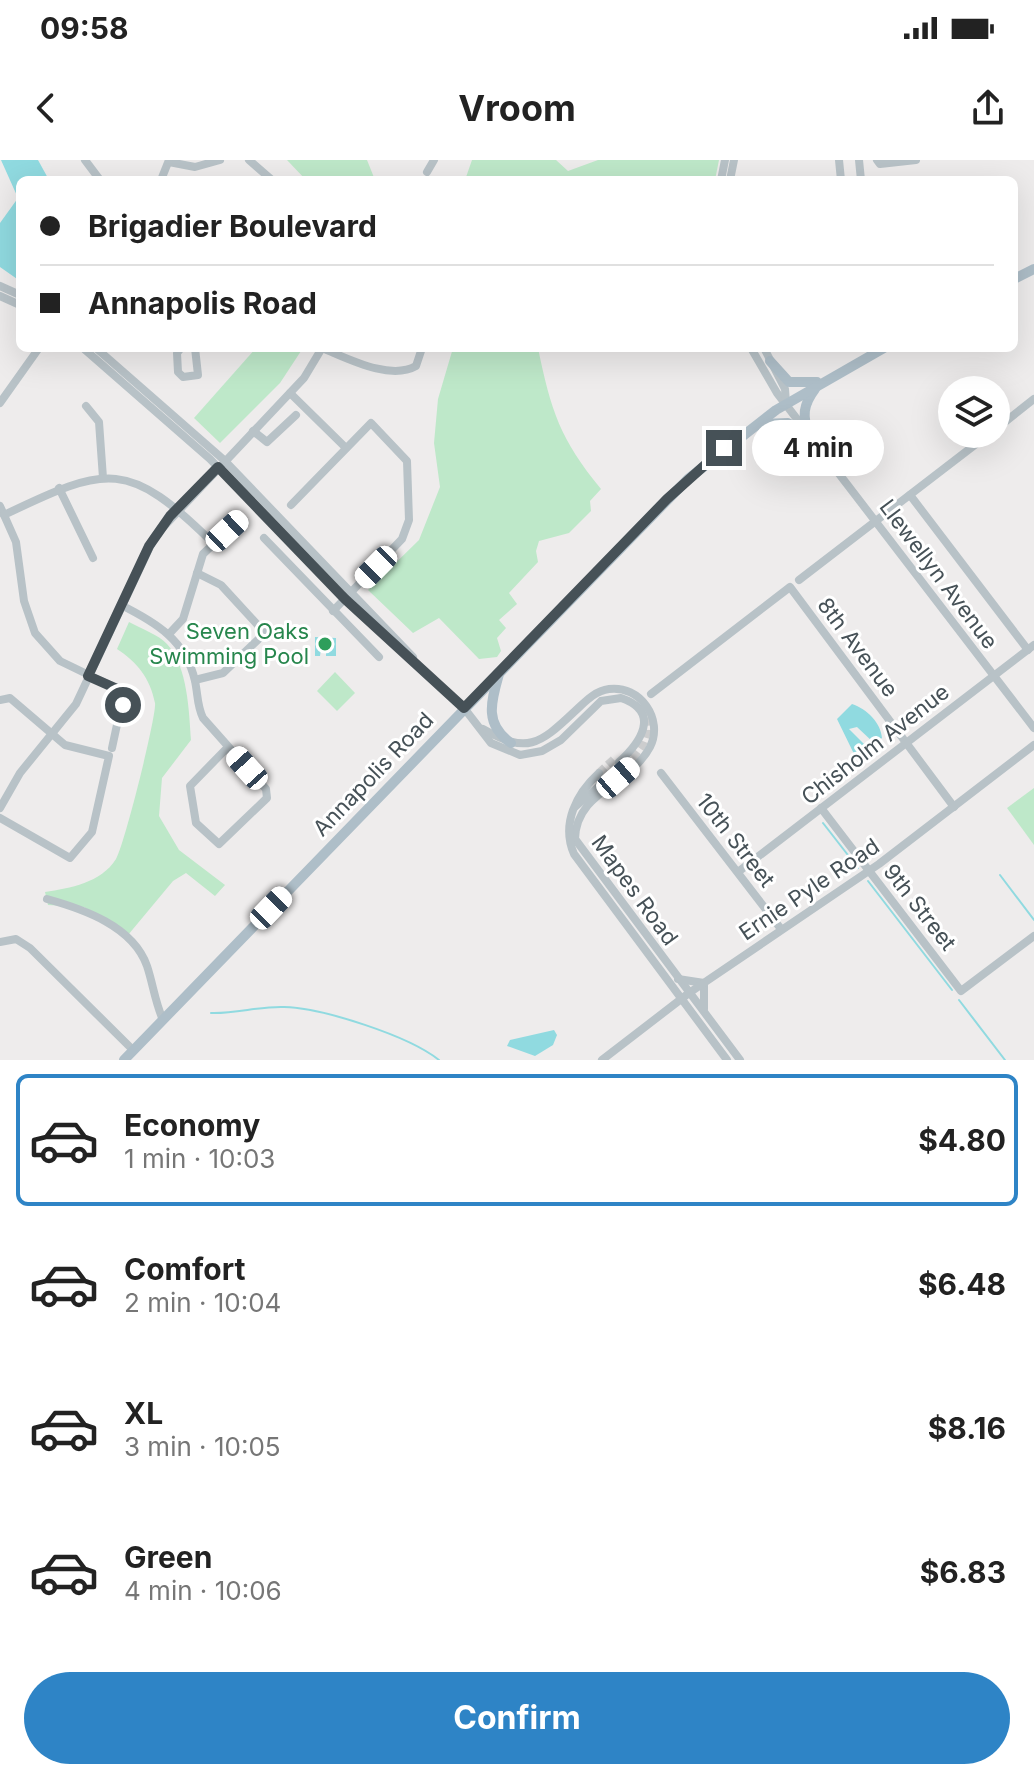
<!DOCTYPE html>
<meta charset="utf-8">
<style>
body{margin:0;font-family:Inter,sans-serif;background:#f2f2f2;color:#222;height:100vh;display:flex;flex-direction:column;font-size:30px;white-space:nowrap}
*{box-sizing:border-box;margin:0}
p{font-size:26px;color:#767676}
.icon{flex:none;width:44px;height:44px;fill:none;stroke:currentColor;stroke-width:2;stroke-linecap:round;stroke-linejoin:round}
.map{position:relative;height:900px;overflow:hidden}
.drawer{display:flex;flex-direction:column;background:#fff;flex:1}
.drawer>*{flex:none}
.top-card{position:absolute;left:16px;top:16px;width:1002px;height:176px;border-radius:12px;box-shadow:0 8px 32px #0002;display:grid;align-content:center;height:176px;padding:0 24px;background:#fff}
.controls{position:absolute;left:938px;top:216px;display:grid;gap:16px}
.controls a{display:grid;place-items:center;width:72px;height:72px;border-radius:50%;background:#fff;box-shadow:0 8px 32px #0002;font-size:40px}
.end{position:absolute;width:36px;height:36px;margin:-18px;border:10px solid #465157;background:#fff;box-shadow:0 0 0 4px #fff}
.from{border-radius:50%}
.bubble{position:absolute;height:56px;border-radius:28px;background:#fff;box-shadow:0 8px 32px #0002;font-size:26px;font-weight:700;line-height:56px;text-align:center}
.car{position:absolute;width:24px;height:48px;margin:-24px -12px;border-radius:10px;box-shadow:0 0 6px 2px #0007;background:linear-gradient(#fff 24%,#345 0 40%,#fff 0 76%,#345 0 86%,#fff 0)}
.top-card b{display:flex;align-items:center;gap:28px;height:76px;font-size:30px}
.top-card b+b{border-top:2px solid #e0e0e0}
.top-card i{width:20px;height:20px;background:#222}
ul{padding:14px 0 0;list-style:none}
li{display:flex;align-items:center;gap:24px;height:132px;margin:0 16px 12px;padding:0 8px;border:4px solid transparent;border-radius:12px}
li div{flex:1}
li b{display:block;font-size:30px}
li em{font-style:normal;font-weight:700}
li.selected{border-color:#2e84c6}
li>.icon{width:72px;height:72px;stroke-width:1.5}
.action{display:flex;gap:16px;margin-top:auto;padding:16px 24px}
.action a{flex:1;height:92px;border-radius:48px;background:#2e84c6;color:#fff;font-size:32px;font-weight:700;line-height:92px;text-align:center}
.status{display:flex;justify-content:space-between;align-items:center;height:56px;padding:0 40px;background:#fff;direction:ltr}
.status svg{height:22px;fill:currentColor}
header{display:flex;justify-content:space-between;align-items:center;height:104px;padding:0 24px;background:#fff;font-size:36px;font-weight:700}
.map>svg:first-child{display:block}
</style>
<div class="status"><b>09:58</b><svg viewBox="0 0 49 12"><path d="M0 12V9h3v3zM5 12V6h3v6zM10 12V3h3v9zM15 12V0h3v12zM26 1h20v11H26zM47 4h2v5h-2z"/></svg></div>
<header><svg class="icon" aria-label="back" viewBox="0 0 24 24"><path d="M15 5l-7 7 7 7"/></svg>Vroom<svg class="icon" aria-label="share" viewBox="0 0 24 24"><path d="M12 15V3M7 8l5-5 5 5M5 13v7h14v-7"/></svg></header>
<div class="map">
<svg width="1034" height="900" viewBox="0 0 1034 900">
<rect width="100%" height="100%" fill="#eeecec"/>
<!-- green -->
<g fill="#bee8c9">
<polygon points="287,0 367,0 375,20 306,20"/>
<path d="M472,0H556L568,11L598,0H719L715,20C688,20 641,14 618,20H465Z"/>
<polygon points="256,188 303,188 280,223 220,283 194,258"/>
<path d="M453,188H538C551,251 560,279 601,329L590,341L591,351L569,373L539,381L536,391L538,402L509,433L517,444L499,460L506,468L497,478L501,491L497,497L479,499L439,458L413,473L368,430L419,380L440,327L434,283L438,239Z"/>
<path d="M129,462C140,468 159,475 167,484C188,507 189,552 191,580L162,618L159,656L179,690L225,725L215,736L186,713L173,721L128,775L84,747L48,745L45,732C70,728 101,723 116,699C124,686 157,555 155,543C150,518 137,502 117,489Z"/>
<polygon points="335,512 355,533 337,551 317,531"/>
<polygon points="1034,628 1034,685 1007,648"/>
</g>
<!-- water -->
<g fill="#90dae0">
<polygon points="1,0 38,0 49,20 20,20 20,121 0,107 0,63 18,38"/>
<polygon points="315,477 336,478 336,496 326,496 326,490 321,489 320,496 315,496"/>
<path d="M852,544C867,549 881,563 882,578L874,583L857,567L849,569L865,585L860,598L855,596L837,559Z"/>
<polygon points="849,600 853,602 852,606 820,629 819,624"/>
<polygon points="554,870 557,875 553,885 535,896 507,886 510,880"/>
</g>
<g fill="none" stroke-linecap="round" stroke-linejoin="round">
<!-- stream -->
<g stroke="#90dae0" stroke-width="2">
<polyline points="823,663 858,708"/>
<polyline points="1000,715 1034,760"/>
<polyline points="868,721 952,830"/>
<polyline points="959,840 1005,900"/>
<path d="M211,853C235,854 260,846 284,847C323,848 409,876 439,900"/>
</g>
<!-- minor-tunnel -->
<g stroke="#cccdce" stroke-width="8" stroke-dasharray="8 4" stroke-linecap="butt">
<polyline points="599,613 616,597"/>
<path d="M605,621C626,603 654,587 645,557"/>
</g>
<!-- minor -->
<g stroke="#b8c2c7" stroke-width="8">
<polyline points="85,0 100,20"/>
<polyline points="249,0 272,20"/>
<polyline points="839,0 841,20"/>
<polyline points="859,0 861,20"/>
<polyline points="877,0 880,4 916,0"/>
<polyline points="169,2 195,7 220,0"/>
<polyline points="427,12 434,0"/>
<polyline points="161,20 169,0"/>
<polyline points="721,20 725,0"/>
<polyline points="730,20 734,0"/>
<polyline points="0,126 20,135"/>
<polyline points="0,136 20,145"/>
<path d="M83,188L210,299L345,439L464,548L491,583L520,595L542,591L561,580L601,541L621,538C662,552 640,583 619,602"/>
<polyline points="96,188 224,300 413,497"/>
<polyline points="181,188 177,193 178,212 183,217 198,215 195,188"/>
<path d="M322,188C347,198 390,221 416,206L422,188"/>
<polyline points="751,188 777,233 1034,568"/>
<polyline points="764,188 785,229 786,243"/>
<polyline points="290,233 346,288"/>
<polyline points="0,243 39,188"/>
<polyline points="86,246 99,262 103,318"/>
<polyline points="996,269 1034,239"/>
<polyline points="253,271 267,282 296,255"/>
<polyline points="831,303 846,290"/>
<polyline points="59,328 93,398"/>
<polyline points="910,335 1028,490"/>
<polyline points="291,345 371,263 407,301 409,360 402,379 333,451"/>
<polyline points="0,346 16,382 24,441 35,473 60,501 124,532 112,588"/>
<path d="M4,355C108,305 128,299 214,384"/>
<polyline points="264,378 379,497"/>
<polyline points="799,420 989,274"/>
<path d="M121,445C155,462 186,480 195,521C198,535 197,546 203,558L266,629L267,638L219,684L196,663L190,626L228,587"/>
<polyline points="169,474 183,459 203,394 240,359"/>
<polyline points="195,520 223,513 265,473 221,425 197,413"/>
<polyline points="651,534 790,427 954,647"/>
<polyline points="0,540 10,538 65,585 109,596 92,672 70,698 0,658"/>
<path d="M483,569C527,594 539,585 574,552C584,543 594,531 609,529C640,525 664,559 650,587C631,624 576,631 575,679L740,900"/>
<path d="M599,613C576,634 561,664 574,694L727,900"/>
<polyline points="661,613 781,769"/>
<polyline points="576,646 605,621"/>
<polyline points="0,648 20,613 76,544 155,376 304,218 322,188"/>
<polyline points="821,648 961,831 1034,776"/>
<polyline points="738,712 1034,485"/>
<path d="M47,739C83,749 133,766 147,806C153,824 155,842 163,860"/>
<polyline points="0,782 16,779 30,788 133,890"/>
<polyline points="678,819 704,823 704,849"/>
<polyline points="602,900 689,833 879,704 1034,585"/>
</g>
<!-- major -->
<g stroke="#aebec8" stroke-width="10">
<polyline points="1014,119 1034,109"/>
<polyline points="770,201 789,222 817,222"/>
<polyline points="762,264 788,263 809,275"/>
<path d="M809,275C802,256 803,245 815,229"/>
<path d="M499,514C491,542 484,564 511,583"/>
<polyline points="124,900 688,319 776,250 884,188"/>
</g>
</g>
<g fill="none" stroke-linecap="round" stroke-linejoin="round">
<!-- route -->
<polyline stroke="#465157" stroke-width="10" points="123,545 124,532 88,516 149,386 170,356 218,307 345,439 464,548 667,339 724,288"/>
</g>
<!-- markers -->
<circle fill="#2e9e5b" stroke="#fff" stroke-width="3" cx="325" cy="484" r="8"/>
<g text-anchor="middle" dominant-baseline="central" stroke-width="6" stroke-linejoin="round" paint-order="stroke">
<!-- street labels -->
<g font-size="22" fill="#465157" stroke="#fff">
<text transform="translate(939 414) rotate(53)">Llewellyn Avenue</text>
<text transform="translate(858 487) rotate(53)">8th Avenue</text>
<text transform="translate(875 584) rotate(-38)">Chisholm Avenue</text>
<text transform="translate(373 614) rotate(-46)">Annapolis Road</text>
<text transform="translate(736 680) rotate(52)">10th Street</text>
<text transform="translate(809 729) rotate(-34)">Ernie Pyle Road</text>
<text transform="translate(635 730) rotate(54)">Mapes Road</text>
<text transform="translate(920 747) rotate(52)">9th Street</text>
</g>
<!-- leisure labels -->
<g font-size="22" fill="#27864d" stroke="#fff" text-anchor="end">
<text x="309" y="471">Seven Oaks<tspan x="309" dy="25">Swimming Pool</tspan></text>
</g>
</g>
</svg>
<div class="controls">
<a><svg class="icon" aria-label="layers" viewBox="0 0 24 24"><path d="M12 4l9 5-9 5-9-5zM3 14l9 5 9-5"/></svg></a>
</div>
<i class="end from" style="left:123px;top:545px"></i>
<i class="end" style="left:724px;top:288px"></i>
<div class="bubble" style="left:752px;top:260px;width:132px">4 min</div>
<i class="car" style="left:227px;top:371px;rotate:47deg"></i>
<i class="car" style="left:376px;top:407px;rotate:225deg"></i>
<i class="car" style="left:247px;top:608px;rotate:318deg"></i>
<i class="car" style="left:618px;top:618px;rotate:49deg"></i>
<i class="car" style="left:271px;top:748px;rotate:44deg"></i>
<div class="top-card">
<b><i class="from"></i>Brigadier Boulevard</b>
<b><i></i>Annapolis Road</b>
</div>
</div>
<section class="drawer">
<ul>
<li class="selected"><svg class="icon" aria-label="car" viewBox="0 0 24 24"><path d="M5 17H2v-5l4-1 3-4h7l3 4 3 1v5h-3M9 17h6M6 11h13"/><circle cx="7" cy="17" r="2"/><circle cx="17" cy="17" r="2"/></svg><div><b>Economy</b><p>1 min · 10:03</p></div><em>$4.80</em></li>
<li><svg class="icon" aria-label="car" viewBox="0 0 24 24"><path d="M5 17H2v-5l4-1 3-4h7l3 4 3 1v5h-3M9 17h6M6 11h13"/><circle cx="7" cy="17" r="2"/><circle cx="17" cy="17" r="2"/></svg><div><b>Comfort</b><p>2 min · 10:04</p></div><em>$6.48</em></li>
<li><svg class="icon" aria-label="car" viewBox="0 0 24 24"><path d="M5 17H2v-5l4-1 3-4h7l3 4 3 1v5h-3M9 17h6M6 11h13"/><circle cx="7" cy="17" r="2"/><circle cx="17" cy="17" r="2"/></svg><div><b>XL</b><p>3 min · 10:05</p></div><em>$8.16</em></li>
<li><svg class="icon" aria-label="car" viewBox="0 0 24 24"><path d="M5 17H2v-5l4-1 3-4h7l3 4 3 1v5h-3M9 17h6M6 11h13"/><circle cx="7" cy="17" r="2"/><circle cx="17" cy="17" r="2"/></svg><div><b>Green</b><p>4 min · 10:06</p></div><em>$6.83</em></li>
</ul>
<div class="action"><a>Confirm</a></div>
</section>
